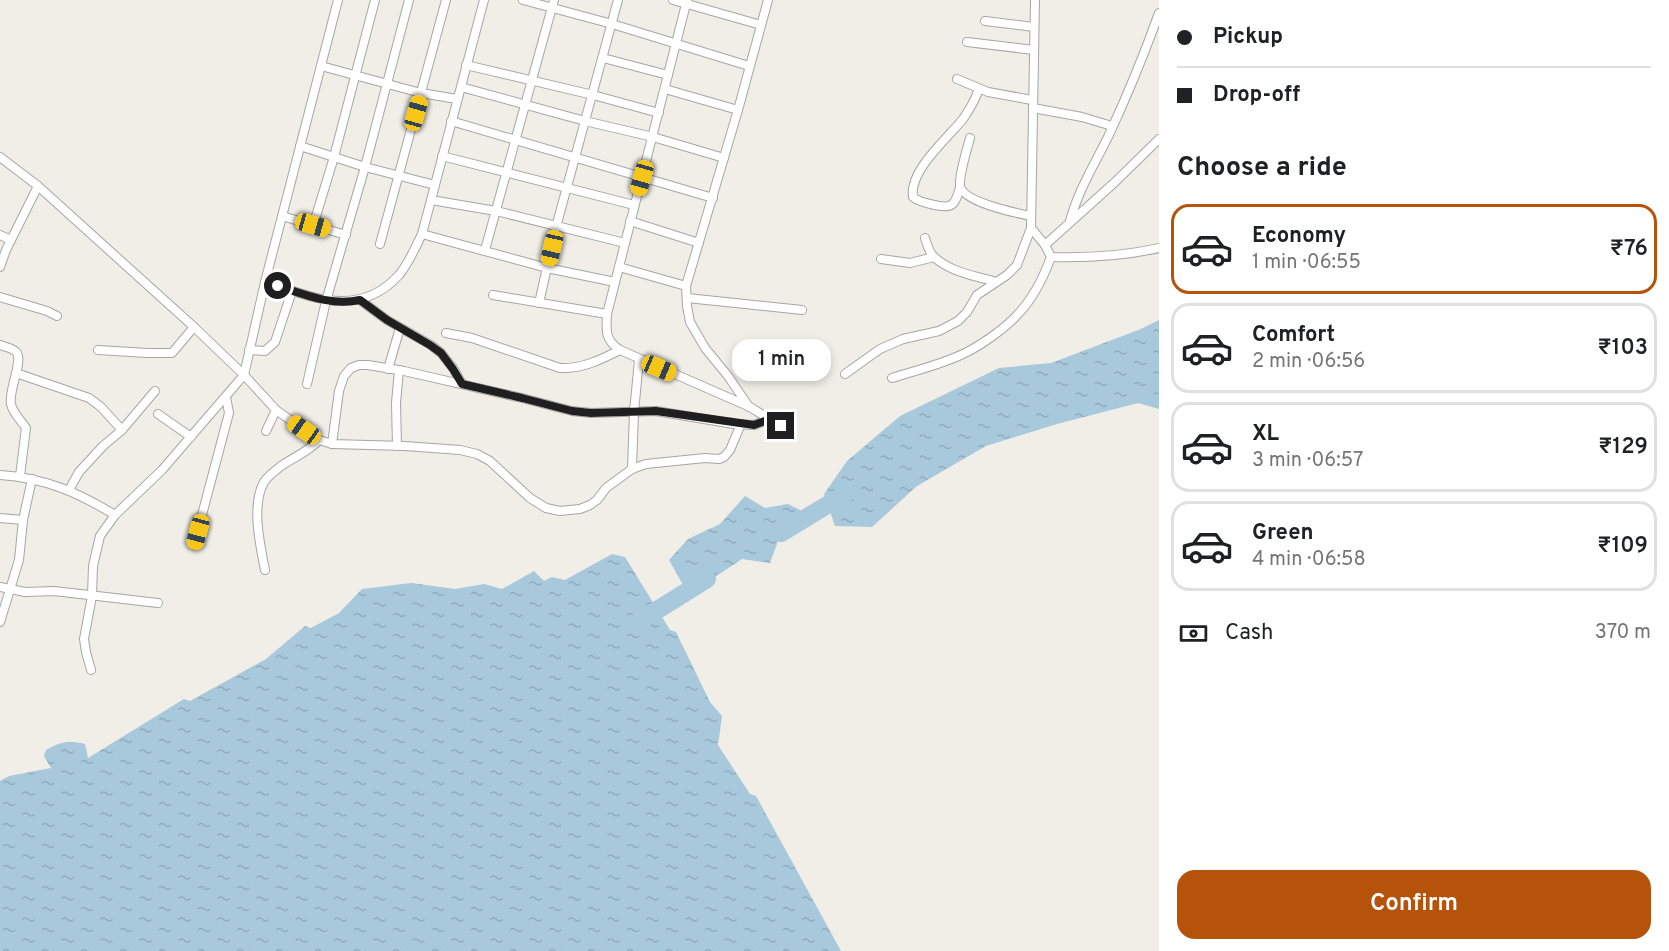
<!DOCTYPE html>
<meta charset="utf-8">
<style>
body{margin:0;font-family:Overpass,sans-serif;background:#f6f6f6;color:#202124;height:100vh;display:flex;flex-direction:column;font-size:22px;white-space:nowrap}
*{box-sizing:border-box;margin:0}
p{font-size:20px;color:#757577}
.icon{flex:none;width:33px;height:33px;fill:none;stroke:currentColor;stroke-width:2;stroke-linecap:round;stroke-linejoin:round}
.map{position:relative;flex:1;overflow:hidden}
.drawer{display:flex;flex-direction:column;background:#fff;width:510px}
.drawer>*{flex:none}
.guide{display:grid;align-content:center;height:132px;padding:0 18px;background:#fff}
.end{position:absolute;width:27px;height:27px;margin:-14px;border:8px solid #1f1f1f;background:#fff;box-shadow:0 0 0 3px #fff}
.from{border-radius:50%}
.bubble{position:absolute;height:42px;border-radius:18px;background:#fff;box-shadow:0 3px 9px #0003;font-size:20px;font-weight:600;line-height:42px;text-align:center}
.car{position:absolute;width:18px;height:36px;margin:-18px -9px;border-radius:8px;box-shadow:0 0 4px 2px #0007;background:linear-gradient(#f5c518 24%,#345 0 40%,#f5c518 0 76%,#345 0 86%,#f5c518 0)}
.guide b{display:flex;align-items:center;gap:21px;height:57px;font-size:22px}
.guide b+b{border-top:2px solid #e0e0e0}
.guide i{width:15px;height:15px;background:#202124}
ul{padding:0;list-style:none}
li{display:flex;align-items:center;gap:18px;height:90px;margin:0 12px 9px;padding:0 6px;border:3px solid #e0e0e0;border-radius:18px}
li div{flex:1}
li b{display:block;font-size:22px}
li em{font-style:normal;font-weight:600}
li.selected{border-color:#b45309}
li>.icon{width:54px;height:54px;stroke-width:1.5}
h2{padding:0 18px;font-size:27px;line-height:72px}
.pay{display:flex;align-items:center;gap:15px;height:66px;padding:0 18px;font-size:22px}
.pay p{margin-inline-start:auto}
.cta{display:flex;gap:12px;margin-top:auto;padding:12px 18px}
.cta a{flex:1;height:69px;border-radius:18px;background:#b45309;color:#fff;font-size:24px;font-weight:600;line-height:69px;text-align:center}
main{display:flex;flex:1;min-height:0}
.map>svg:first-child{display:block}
</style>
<main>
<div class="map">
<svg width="1159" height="951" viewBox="0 0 1159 951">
<defs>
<pattern id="water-ripples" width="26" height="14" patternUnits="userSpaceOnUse" patternTransform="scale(1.5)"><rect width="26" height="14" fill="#a8c8dc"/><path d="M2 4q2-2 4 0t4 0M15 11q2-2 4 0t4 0" fill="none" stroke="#90abbc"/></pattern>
</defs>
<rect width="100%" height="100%" fill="#f0eee6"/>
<!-- water -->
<g fill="url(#water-ripples)">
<polygon points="1159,320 1159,409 1138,403 1057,424 986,446 917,486 872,527 835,526 824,494 847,461 900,416 999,368 1051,363 1141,329"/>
<polygon points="745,496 765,508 788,504 804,512 797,534 778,541 770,563 742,559 712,579 704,588 687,592 669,560 688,539 720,524"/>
<path d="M612,554L625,557L670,630L676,632L710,702L722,716L718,745L750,794L756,796L841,951H0V781L9,776L51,768L44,756L46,750C60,742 69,740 85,744L88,758L184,699L190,701L266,659L305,626L311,628L339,613L362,589L411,583L455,589L484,584L502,589L534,571L544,581L552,577L565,580Z"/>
</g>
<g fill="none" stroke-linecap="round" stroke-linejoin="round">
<!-- river -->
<g stroke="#a8c8dc" stroke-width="18">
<polyline points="781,533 847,493"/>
<polyline points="638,622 707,579"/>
</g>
<defs>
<g id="minor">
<polyline points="523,0 612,24 749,66"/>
<polyline points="673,0 761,25"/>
<path d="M687,0L607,314C606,331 605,340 620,350L750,407L781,426"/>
<polyline points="1035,0 1031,228 1045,245 1051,257"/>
<polyline points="985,21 1034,27"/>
<polyline points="967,42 1034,50"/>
<polyline points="603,58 668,75"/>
<polyline points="466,65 593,95 659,113"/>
<polyline points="321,66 421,93 457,99"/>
<polyline points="957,79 988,92 1032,100"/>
<polyline points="461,87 585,121 653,137 724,158"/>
<polyline points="665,89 738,110"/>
<polyline points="1033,108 1082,117 1112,126"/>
<polyline points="451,121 713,198"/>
<path d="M970,138C967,149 959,175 960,185C961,202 1016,213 1031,216"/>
<polyline points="300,146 365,167 435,185"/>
<polyline points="442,156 634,205"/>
<polyline points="0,157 38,186 194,327 244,375 276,410 319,440 332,444 405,446 460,450 477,454 490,461 530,498 546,508 560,511 580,509 590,505 597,500 606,488 632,469 646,464 705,458 719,459 724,457 730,450 741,424"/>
<path d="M960,188C958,193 956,203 951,205C945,209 918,202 913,197C909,170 948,138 963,119C970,109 975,100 979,89"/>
<polyline points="431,200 496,211 625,243"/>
<polyline points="282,216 346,235"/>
<polyline points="630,221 699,243"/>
<path d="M1070,221C1078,191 1094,165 1108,137C1127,96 1144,55 1159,13"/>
<polyline points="313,226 334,157 375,0"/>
<polyline points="422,234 547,268 615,282"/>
<polyline points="0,235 11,240"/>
<path d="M925,238C927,245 929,251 933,256C949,272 976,276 996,282"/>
<polyline points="380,244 446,0"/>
<polyline points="1045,245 1114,183 1159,139"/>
<polyline points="485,250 554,0"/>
<path d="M1051,257C1088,258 1124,256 1159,248"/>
<polyline points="881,259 910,263 934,257"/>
<polyline points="0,267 6,250 38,186"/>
<polyline points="619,267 686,286"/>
<path d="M265,282C312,297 359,319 399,275C409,263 415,248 422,234L484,0"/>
<polyline points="493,295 607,314"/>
<polyline points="0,297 47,311 57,316"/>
<polyline points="687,298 802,310"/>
<polyline points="360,300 387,320 431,345 441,353 453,368 462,384"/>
<polyline points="539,303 556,227 618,0"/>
<path d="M446,333L472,338L560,368C582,369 600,360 620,350"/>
<path d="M0,345C5,347 14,348 17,353C23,362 8,391 11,404C13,414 21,420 26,428L20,476"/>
<polyline points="98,350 147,353 172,353 194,327"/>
<polyline points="249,350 265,351 275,342 292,291"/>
<polyline points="388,369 400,328"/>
<polyline points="16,373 89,398 101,407 122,430"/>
<polyline points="845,374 880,349 903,339 939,331 958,321 967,312 977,295 1007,275 1017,265 1031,228"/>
<path d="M892,378C917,370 944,364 967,352C983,344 1008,326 1019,313C1034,297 1044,276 1051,257"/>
<polyline points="307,384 326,301 365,167 409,0"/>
<polyline points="749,407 728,376 705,348 690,322 687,306 686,286 738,110 768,0"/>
<polyline points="158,414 191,437"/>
<polyline points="266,431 276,410"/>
<polyline points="332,444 339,391 344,376 351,368 359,365 368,365 404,371 522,398 572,411 591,413 656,411 734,424 754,425 770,419"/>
<polyline points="397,446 396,403 399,370"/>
<polyline points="632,469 634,412 639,360"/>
<path d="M0,475C45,478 77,492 115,515"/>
<polyline points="69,490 79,472 103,446 122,430 155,391"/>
<polyline points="0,518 23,520"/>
<polyline points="194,545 229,413 226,397"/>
<path d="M265,570C260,545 251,505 264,482C268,476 275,471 281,466C294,457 308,452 319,440"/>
<polyline points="0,587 25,592 54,591 158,603"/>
<polyline points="0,622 19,560 23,520 32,479"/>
<polyline points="91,670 86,652 84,639 92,596 93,566 100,536 115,515 162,470 244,375 265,282 338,0"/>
</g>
</defs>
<!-- minor casing -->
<use href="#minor" stroke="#a6a6a6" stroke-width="10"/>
<!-- minor -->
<use href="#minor" stroke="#fff" stroke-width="8"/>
</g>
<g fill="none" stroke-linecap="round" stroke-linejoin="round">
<!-- route -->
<path stroke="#1f1f1f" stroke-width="8" d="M278,286C306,295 331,306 360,300L387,320L430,345L441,353L453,369L462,384L522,398L572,411L591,413L656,411L754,425L770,419L781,426"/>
</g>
</svg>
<i class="end from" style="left:278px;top:286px"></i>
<i class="end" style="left:781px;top:426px"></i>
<div class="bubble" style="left:732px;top:339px;width:99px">1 min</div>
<i class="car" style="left:416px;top:113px;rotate:16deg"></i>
<i class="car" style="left:642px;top:178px;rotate:196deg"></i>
<i class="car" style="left:313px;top:225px;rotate:106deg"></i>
<i class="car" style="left:552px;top:248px;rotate:193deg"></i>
<i class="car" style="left:659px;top:368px;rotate:113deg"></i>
<i class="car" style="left:304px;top:430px;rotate:305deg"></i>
<i class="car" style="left:198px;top:532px;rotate:195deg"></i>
</div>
<section class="drawer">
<div class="guide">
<b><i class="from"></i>Pickup</b>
<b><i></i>Drop-off</b>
</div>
<h2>Choose a ride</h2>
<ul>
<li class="selected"><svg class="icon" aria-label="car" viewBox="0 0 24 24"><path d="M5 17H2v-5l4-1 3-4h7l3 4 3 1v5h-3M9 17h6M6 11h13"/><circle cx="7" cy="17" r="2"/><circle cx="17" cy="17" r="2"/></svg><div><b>Economy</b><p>1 min · 06:55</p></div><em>₹76</em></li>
<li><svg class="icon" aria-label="car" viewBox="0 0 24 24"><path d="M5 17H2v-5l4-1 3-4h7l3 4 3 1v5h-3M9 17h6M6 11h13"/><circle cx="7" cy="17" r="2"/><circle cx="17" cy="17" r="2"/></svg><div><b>Comfort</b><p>2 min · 06:56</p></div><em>₹103</em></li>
<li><svg class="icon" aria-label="car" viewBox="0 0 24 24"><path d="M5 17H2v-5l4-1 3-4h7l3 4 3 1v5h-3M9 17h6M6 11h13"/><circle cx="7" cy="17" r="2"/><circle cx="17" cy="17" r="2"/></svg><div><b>XL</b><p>3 min · 06:57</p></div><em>₹129</em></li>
<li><svg class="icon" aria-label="car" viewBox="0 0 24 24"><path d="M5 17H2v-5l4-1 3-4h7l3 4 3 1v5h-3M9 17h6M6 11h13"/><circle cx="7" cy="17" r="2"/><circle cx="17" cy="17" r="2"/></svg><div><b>Green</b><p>4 min · 06:58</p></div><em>₹109</em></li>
</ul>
<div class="pay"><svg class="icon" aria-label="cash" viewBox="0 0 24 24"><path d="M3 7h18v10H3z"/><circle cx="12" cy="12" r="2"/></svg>Cash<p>370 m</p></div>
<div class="cta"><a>Confirm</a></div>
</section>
</main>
